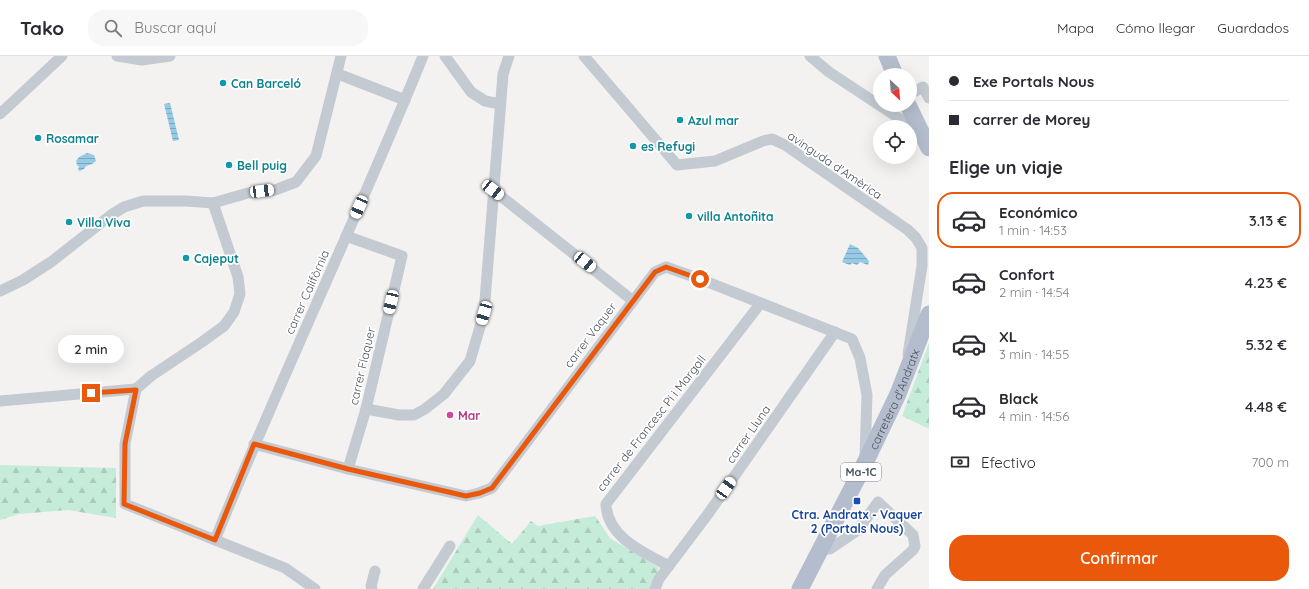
<!DOCTYPE html>
<html lang="es">
<meta charset="utf-8">
<style>
body{margin:0;font-family:Quicksand,sans-serif;background:#f7f7f7;color:#2b2b33;height:100vh;display:flex;flex-direction:column;font-size:15px;white-space:nowrap}
*{box-sizing:border-box;margin:0}
p{font-size:13px;color:#7c7c81}
.icon{flex:none;width:22px;height:22px;fill:none;stroke:currentColor;stroke-width:2;stroke-linecap:round;stroke-linejoin:round}
.map{position:relative;flex:1;overflow:hidden}
.drawer{display:flex;flex-direction:column;background:#fff;width:380px}
.drawer>*{flex:none}
.guide{display:grid;align-content:center;height:88px;padding:0 20px;background:#fff}
.needle{width:26px;rotate:154deg}
.buttons{position:absolute;left:873px;top:12px;display:grid;gap:8px}
.buttons a{display:grid;place-items:center;width:44px;height:44px;border-radius:50%;background:#fff;box-shadow:0 4px 16px #0002;font-size:20px}
.end{position:absolute;width:18px;height:18px;margin:-9px;border:5px solid #ea580c;background:#fff;box-shadow:0 0 0 2px #fff}
.from{border-radius:50%}
.bubble{position:absolute;height:28px;border-radius:14px;background:#fff;box-shadow:0 4px 16px #0002;font-size:13px;font-weight:600;line-height:28px;text-align:center}
.car{position:absolute;width:12px;height:24px;margin:-12px -6px;border-radius:5px;box-shadow:0 0 3px 1px #0007;background:linear-gradient(#fff 24%,#345 0 40%,#fff 0 76%,#345 0 86%,#fff 0)}
.guide b{display:flex;align-items:center;gap:14px;height:38px;font-size:15px}
.guide b+b{border-top:1px solid #e1e1e2}
.guide i{width:10px;height:10px;background:#2b2b33}
ul{padding:0;list-style:none}
li{display:flex;align-items:center;gap:12px;height:56px;margin:0 8px 6px;padding:0 12px;border:2px solid transparent;border-radius:16px}
li div{flex:1}
li b{display:block;font-size:15px}
li em{font-style:normal;font-weight:600}
li.current{border-color:#ea580c}
li>.icon{width:36px;height:36px;stroke-width:1.5}
h2{padding:0 20px;font-size:18px;line-height:48px}
.pay{display:flex;align-items:center;gap:10px;height:44px;padding:0 20px;font-size:15px}
.pay p{margin-inline-start:auto}
.primary-button{display:flex;gap:8px;margin-top:auto;padding:8px 20px}
.primary-button a{flex:1;height:46px;border-radius:16px;background:#ea580c;color:#fff;font-size:16px;font-weight:600;line-height:46px;text-align:center}
header{display:flex;align-items:center;gap:24px;box-sizing:border-box;height:56px;padding:0 20px;background:#fff;border-bottom:1px solid #e1e1e2}
header strong{font-size:19px}
nav{display:flex;gap:22px;margin-inline-start:auto;font-size:14px}
.search{width:280px;height:36px;background:#f7f7f7;display:flex;align-items:center;gap:10px;box-sizing:border-box;padding:0 14px;border-radius:16px;color:#7c7c81;font-size:15px}
main{display:flex;flex:1;min-height:0}
.map>svg:first-child{display:block}
</style>
<header>
<strong>Tako</strong>
<div class="search"><svg class="icon" aria-label="search" viewBox="0 0 24 24"><circle cx="10" cy="10" r="6"/><path d="M15 15l6 6"/></svg>Buscar aquí</div>
<nav><a>Mapa</a><a>Cómo llegar</a><a>Guardados</a></nav>
</header>
<main>
<div class="map">
<svg width="929" height="533" viewBox="0 0 929 533">
<defs>
<pattern id="forest-firs" width="22" height="20" patternUnits="userSpaceOnUse"><rect width="22" height="20" fill="#c5ecd9"/><path d="M5 1l3.5 6h-7zM16 11l3.5 6h-7z" fill="#abccbd"/></pattern>
<pattern id="water-rules" width="6" height="5" patternUnits="userSpaceOnUse"><rect width="6" height="5" fill="#96cae5"/><path d="M0 2.5h6" fill="none" stroke="#7ca7bd"/></pattern>
</defs>
<rect width="100%" height="100%" fill="#f3f2f1"/>
<!-- forest -->
<g fill="url(#forest-firs)">
<polygon points="929,287 929,373 902,360"/>
<polygon points="0,409 116,412 116,462 68,454 19,458 0,464"/>
<polygon points="478,459 512,488 531,465 538,470 595,460 610,482 659,512 651,533 433,533"/>
</g>
<!-- water -->
<g fill="url(#water-rules)">
<polygon points="170,47 179,84 173,85 164,48"/>
<polygon points="87,97 94,99 96,105 92,108 86,110 84,113 80,115 78,114 79,111 77,109 76,105 79,101"/>
<polygon points="850,188 858,192 869,205 868,209 860,206 857,209 852,207 850,209 842,206"/>
</g>
<g fill="none" stroke-linecap="round" stroke-linejoin="round">
<!-- street -->
<g stroke="#c3cad1" stroke-width="11">
<polyline points="117,0 142,4 170,0"/>
<polyline points="445,0 471,36 485,45 500,48"/>
<polyline points="584,0 677,109 715,105 763,85 772,83 785,89 908,174 916,182 922,192 922,210 908,298"/>
<polyline points="810,0 829,16 920,76"/>
<polyline points="338,18 405,44"/>
<polyline points="910,38 923,31 929,42"/>
<polyline points="0,58 62,0"/>
<polyline points="493,134 632,244"/>
<polyline points="346,180 402,200 366,353 348,413"/>
<polyline points="0,235 23,224 51,206 111,159 124,151 143,145 186,145 213,147"/>
<polyline points="0,345 136,333"/>
<polyline points="366,353 399,359 414,359 425,353 444,338 470,305 484,257 502,31 503,18 509,0"/>
<polyline points="254,388 348,413 466,440 479,437 492,432 655,216 666,211 700,223 852,283 860,302 867,339 865,401"/>
<path d="M215,484C281,321 357,163 423,0"/>
<polyline points="821,493 830,493 858,474 878,446 913,479 915,490 913,494 885,519 877,533"/>
<path d="M669,510C643,496 607,481 606,448L760,248"/>
<polyline points="315,533 285,512 125,448 125,388 136,333 151,320 202,286 224,270 234,256 240,238 238,221 213,147 248,137 275,134 296,126 316,100 341,0"/>
<polyline points="372,533 371,530 375,515"/>
<polyline points="423,533 450,490"/>
<polyline points="655,533 659,523 708,458 835,276"/>
</g>
<!-- primary -->
<g stroke="#b4bdcd" stroke-width="17">
<polyline points="887,0 895,19"/>
<polyline points="908,49 929,92"/>
<path id="s1" d="M800,533L865,407L898,338L929,258"/>
</g>
</g>
<g fill="none" stroke-linecap="round" stroke-linejoin="round">
<!-- route -->
<polyline stroke="#ea580c" stroke-width="5" points="91,337 136,334 125,388 124,448 215,484 254,388 348,413 466,440 480,437 492,432 655,216 666,211 700,223"/>
</g>
<!-- markers -->
<g fill="#0f9aa8" stroke="#fff" stroke-width="1.5">
<circle cx="223" cy="27" r="4"/>
<circle cx="680" cy="64" r="4"/>
<circle cx="38" cy="82" r="4"/>
<circle cx="633" cy="90" r="4"/>
<circle cx="229" cy="109" r="4"/>
<circle cx="689" cy="160" r="4"/>
<circle cx="69" cy="166" r="4"/>
<circle cx="186" cy="202" r="4"/>
</g>
<circle fill="#d1479c" stroke="#fff" stroke-width="1.5" cx="450" cy="359" r="4"/>
<rect fill="#1a4fb4" stroke="#fff" stroke-width="1.5" x="853" y="441" width="8" height="8" rx="2"/>
<g text-anchor="middle" dominant-baseline="central" stroke-width="3.5" stroke-linejoin="round" paint-order="stroke">
<!-- shield labels -->
<rect fill="#fff" stroke="#81868e" stroke-width="1" x="841" y="407" width="40" height="18" rx="3"/>
<g font-size="11" font-weight="bold" fill="#4b525d">
<text x="861" y="416">Ma-1C</text>
</g>
<!-- culture labels -->
<g font-size="12" font-weight="bold" fill="#0d838f" stroke="#fff" text-anchor="start">
<text x="231" y="27">Can Barceló</text>
<text x="688" y="64">Azul mar</text>
<text x="46" y="82">Rosamar</text>
<text x="641" y="90">es Refugi</text>
<text x="237" y="109">Bell puig</text>
<text x="697" y="160">villa Antoñita</text>
<text x="77" y="166">Villa Viva</text>
<text x="194" y="202">Cajeput</text>
</g>
<!-- street labels -->
<g font-size="12" fill="#4b525d" stroke="#fff">
<text transform="translate(835 109) rotate(34)">avinguda d'Amèrica</text>
<text transform="translate(307 236) rotate(-66)">carrer Califòrnia</text>
<text transform="translate(590 279) rotate(-53)">carrer Vaquer</text>
<text transform="translate(362 310) rotate(-77)">carrer Flaquer</text>
<text stroke="none"><textPath href="#s1" startOffset="212">carretera d'Andratx</textPath></text>
<text transform="translate(651 367) rotate(-52)">carrer de Francesc Pi i Margall</text>
<text transform="translate(748 378) rotate(-55)">carrer Lluna</text>
</g>
<!-- hotel labels -->
<g font-size="12" font-weight="bold" fill="#b23c85" stroke="#fff" text-anchor="start">
<text x="458" y="359">Mar</text>
</g>
<!-- transit labels -->
<g font-size="12" font-weight="bold" fill="#164399" stroke="#fff">
<text x="857" y="458">Ctra. Andratx - Vaquer<tspan x="857" dy="14">2 (Portals Nous)</tspan></text>
</g>
</g>
</svg>
<div class="buttons">
<a><svg class="needle" viewBox="-14 -14 28 28"><path d="M0-13l5 13h-10z" fill="#e53935"/><path d="M0 13l5-13h-10z" fill="#7c7c81"/></svg></a>
<a><svg class="icon" aria-label="locate" viewBox="0 0 24 24"><circle cx="12" cy="12" r="6"/><path d="M12 2v4M12 18v4M2 12h4M18 12h4"/></svg></a>
</div>
<i class="end from" style="left:700px;top:223px"></i>
<i class="end" style="left:91px;top:337px"></i>
<div class="bubble" style="left:58px;top:279px;width:66px">2 min</div>
<i class="car" style="left:493px;top:134px;rotate:128deg"></i>
<i class="car" style="left:262px;top:135px;rotate:83deg"></i>
<i class="car" style="left:359px;top:151px;rotate:204deg"></i>
<i class="car" style="left:585px;top:206px;rotate:129deg"></i>
<i class="car" style="left:391px;top:246px;rotate:193deg"></i>
<i class="car" style="left:484px;top:257px;rotate:196deg"></i>
<i class="car" style="left:726px;top:432px;rotate:35deg"></i>
</div>
<section class="drawer">
<div class="guide">
<b><i class="from"></i>Exe Portals Nous</b>
<b><i></i>carrer de Morey</b>
</div>
<h2>Elige un viaje</h2>
<ul>
<li class="current"><svg class="icon" aria-label="car" viewBox="0 0 24 24"><path d="M5 17H2v-5l4-1 3-4h7l3 4 3 1v5h-3M9 17h6M6 11h13"/><circle cx="7" cy="17" r="2"/><circle cx="17" cy="17" r="2"/></svg><div><b>Económico</b><p>1 min · 14:53</p></div><em>3.13 €</em></li>
<li><svg class="icon" aria-label="car" viewBox="0 0 24 24"><path d="M5 17H2v-5l4-1 3-4h7l3 4 3 1v5h-3M9 17h6M6 11h13"/><circle cx="7" cy="17" r="2"/><circle cx="17" cy="17" r="2"/></svg><div><b>Confort</b><p>2 min · 14:54</p></div><em>4.23 €</em></li>
<li><svg class="icon" aria-label="car" viewBox="0 0 24 24"><path d="M5 17H2v-5l4-1 3-4h7l3 4 3 1v5h-3M9 17h6M6 11h13"/><circle cx="7" cy="17" r="2"/><circle cx="17" cy="17" r="2"/></svg><div><b>XL</b><p>3 min · 14:55</p></div><em>5.32 €</em></li>
<li><svg class="icon" aria-label="car" viewBox="0 0 24 24"><path d="M5 17H2v-5l4-1 3-4h7l3 4 3 1v5h-3M9 17h6M6 11h13"/><circle cx="7" cy="17" r="2"/><circle cx="17" cy="17" r="2"/></svg><div><b>Black</b><p>4 min · 14:56</p></div><em>4.48 €</em></li>
</ul>
<div class="pay"><svg class="icon" aria-label="cash" viewBox="0 0 24 24"><path d="M3 7h18v10H3z"/><circle cx="12" cy="12" r="2"/></svg>Efectivo<p>700 m</p></div>
<div class="primary-button"><a>Confirmar</a></div>
</section>
</main>
